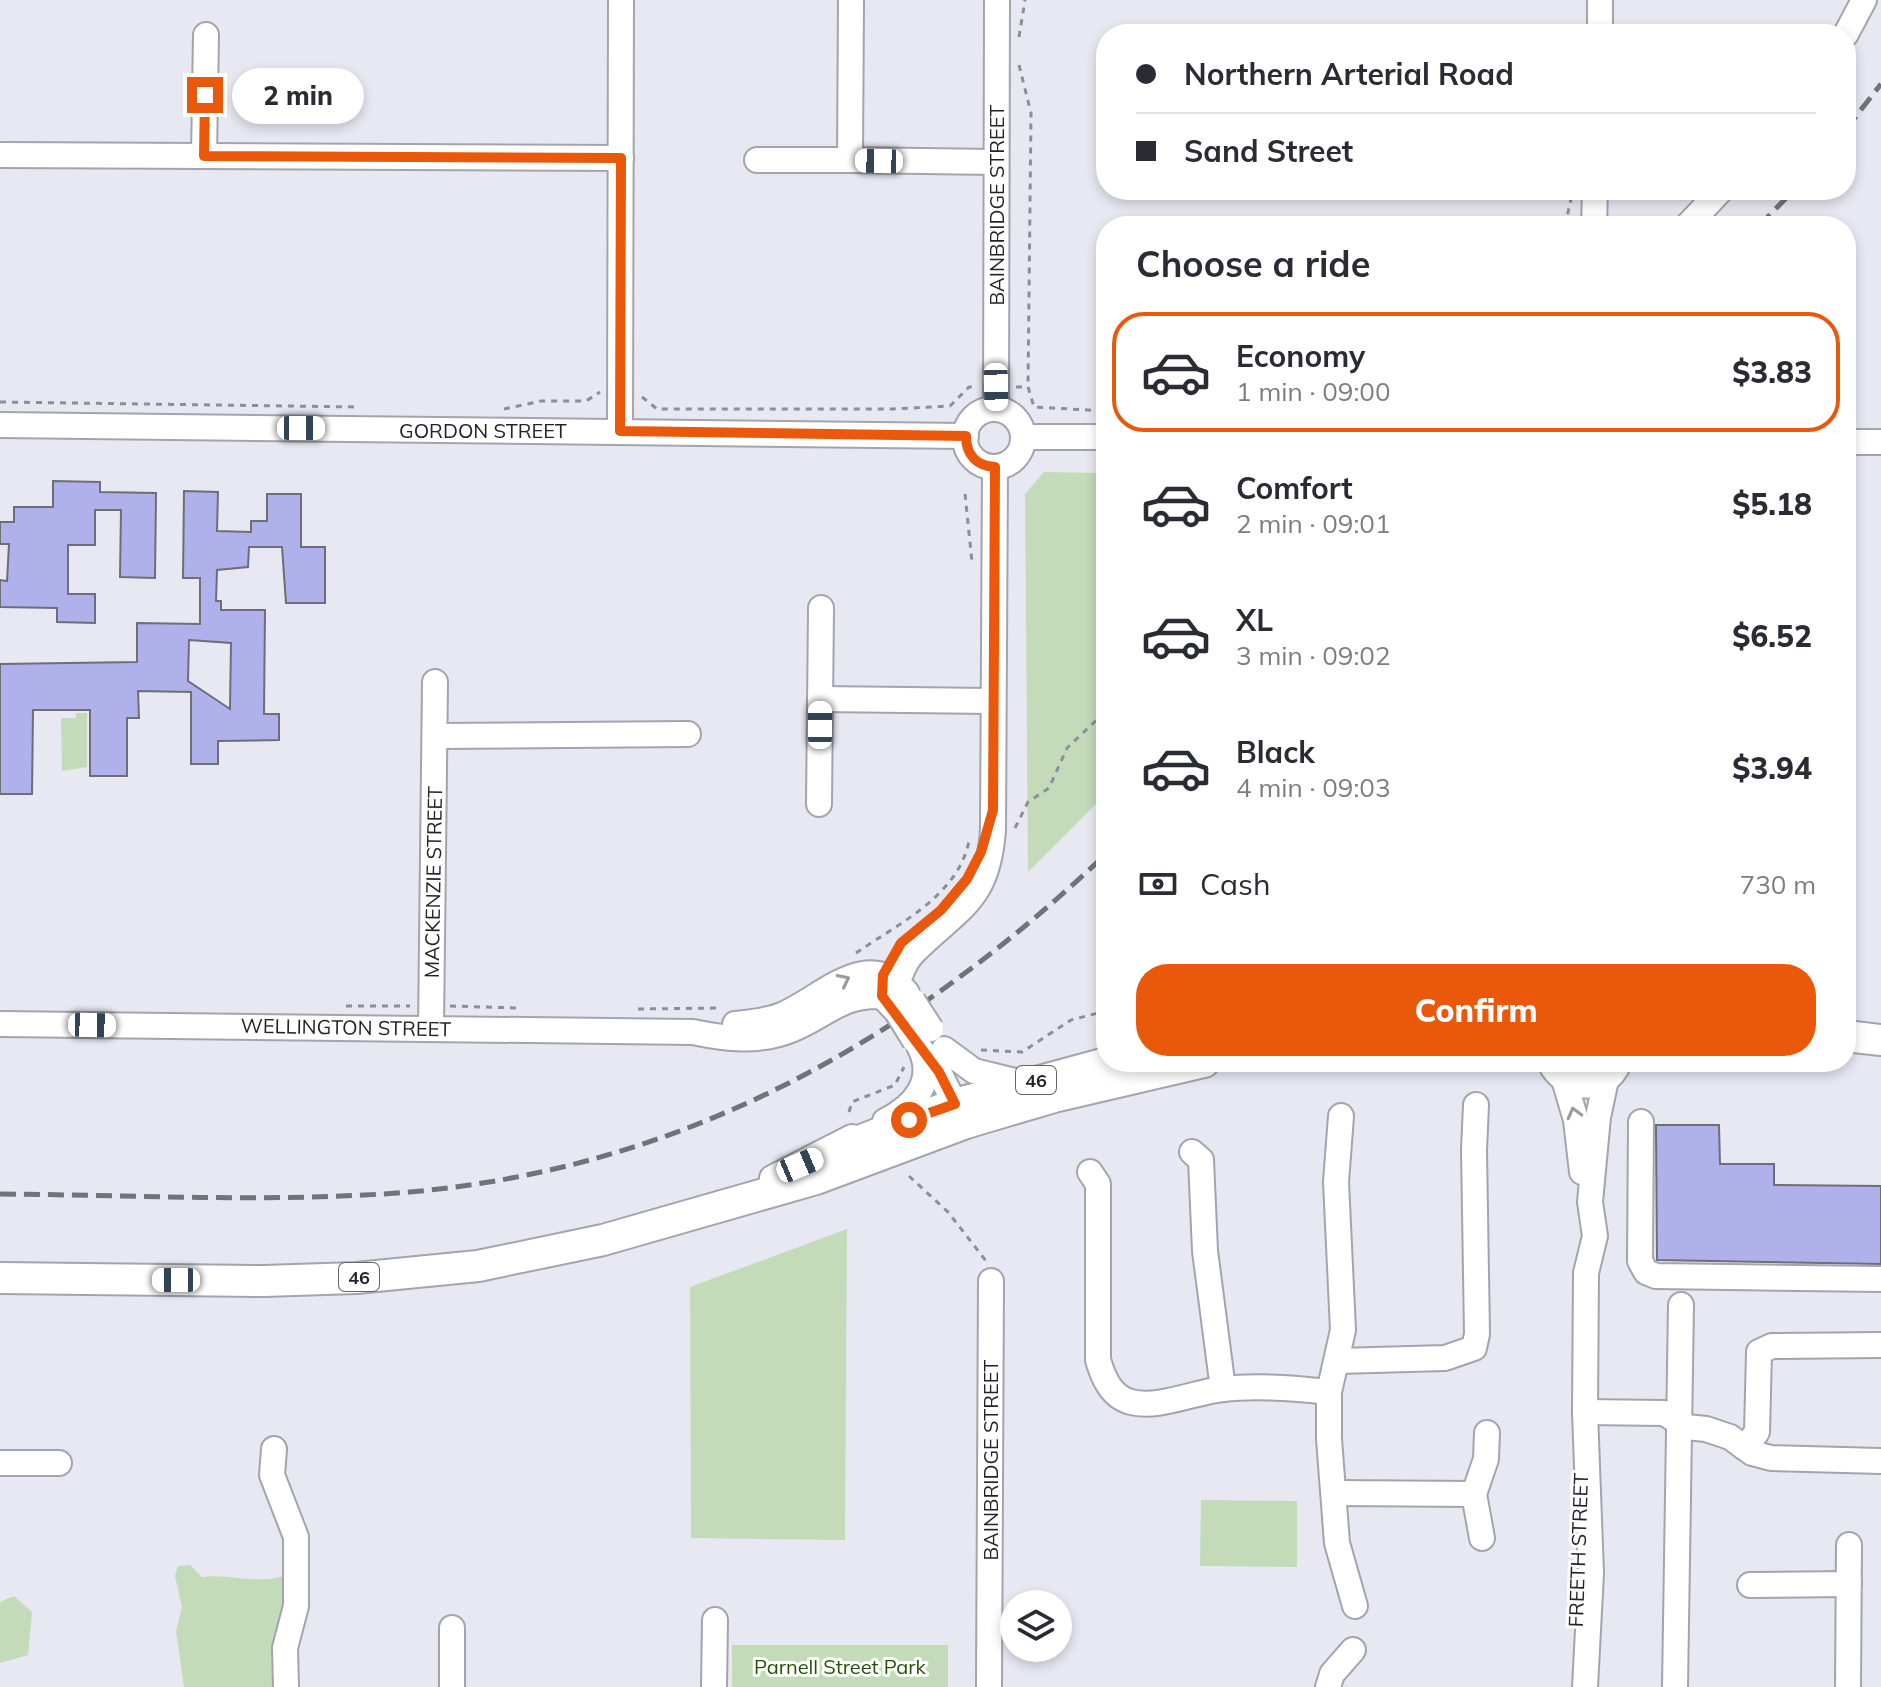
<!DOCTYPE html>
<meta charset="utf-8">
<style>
body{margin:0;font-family:Mulish,sans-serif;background:#f7f7f7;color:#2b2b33;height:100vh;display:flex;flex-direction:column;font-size:30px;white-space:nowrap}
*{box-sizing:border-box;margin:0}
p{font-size:26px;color:#7c7c81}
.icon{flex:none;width:44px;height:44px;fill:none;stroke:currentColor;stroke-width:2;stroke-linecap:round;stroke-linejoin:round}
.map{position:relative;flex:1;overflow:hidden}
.sheet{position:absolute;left:1096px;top:216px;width:760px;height:856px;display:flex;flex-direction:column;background:#fff;border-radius:32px;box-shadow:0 4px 12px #0003}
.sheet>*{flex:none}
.top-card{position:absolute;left:1096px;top:24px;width:760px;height:176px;border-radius:32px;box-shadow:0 4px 12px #0003;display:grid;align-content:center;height:176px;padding:0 40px;background:#fff}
.buttons{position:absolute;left:1000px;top:1590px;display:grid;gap:16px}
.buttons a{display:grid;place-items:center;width:72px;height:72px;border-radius:50%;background:#fff;box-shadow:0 4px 12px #0003;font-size:40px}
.end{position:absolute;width:36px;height:36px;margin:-18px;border:10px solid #ea580c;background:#fff;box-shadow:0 0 0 4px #fff}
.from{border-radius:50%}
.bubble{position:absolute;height:56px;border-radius:28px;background:#fff;box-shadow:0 4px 12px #0003;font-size:26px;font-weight:800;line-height:56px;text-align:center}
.car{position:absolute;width:24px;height:48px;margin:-24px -12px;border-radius:10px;box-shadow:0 0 6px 2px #0007;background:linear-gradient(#fff 24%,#345 0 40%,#fff 0 76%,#345 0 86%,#fff 0)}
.top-card b{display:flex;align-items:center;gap:28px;height:76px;font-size:30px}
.top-card b+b{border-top:2px solid #e1e1e2}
.top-card i{width:20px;height:20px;background:#2b2b33}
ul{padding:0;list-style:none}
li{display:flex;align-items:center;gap:24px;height:120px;margin:0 16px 12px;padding:0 24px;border:4px solid transparent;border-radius:32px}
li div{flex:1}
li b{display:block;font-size:30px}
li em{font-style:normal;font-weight:800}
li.on{border-color:#ea580c}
li>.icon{width:72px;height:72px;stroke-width:1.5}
h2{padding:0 40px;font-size:36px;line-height:96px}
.pay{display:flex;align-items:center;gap:20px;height:88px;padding:0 40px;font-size:30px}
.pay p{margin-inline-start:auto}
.button{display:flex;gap:16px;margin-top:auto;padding:16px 40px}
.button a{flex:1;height:92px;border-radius:32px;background:#ea580c;color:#fff;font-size:32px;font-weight:800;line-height:92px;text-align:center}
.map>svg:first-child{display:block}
</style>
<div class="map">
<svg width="1881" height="1687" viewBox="0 0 1881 1687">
<rect width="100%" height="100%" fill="#e8e8f3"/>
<!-- green -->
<g fill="#c3dbb9">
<polygon points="1044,472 1106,473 1106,794 1028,872 1025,494"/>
<polygon points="76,713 87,713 87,767 62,771 61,718 76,718"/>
<polygon points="847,1229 845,1540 691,1538 690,1287"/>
<polygon points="1201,1500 1297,1501 1297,1567 1200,1566"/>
<path d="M190,1565L202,1577C231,1573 257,1586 286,1575L279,1687H184L176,1631L182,1607L175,1576L178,1566Z"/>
<polygon points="14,1596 32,1612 28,1655 0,1663 0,1602"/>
<rect x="732" y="1645" width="216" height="42"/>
</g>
<!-- building -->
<g fill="#b0b1ea" stroke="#6d6e77" stroke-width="2" fill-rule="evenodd">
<polygon points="53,481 100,482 100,492 156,493 155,578 120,577 121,510 95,510 95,545 68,545 68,594 95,594 95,623 57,622 57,608 0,607 0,580 7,581 9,544 0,544 0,522 14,522 14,507 53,507"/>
<path d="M184,491L218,492L217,531L251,532V521H267V494H301V547H325V603H286L282,547H249L248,567L217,570L216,601H221V610H265L264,714H279V740L218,741V764H191V692L138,691L139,718H127V776H90V710H33L32,794H0V664L137,662V623L200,624V578H183ZM189,640L231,643L230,709L188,681Z"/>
<polygon points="1656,1125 1719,1125 1720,1164 1774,1164 1774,1185 1881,1186 1881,1264 1657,1260"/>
</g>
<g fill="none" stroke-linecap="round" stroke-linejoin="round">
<defs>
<g id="minor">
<polyline points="851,0 850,160 996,162"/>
<polyline points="1600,34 1600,0"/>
<polyline points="1846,34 1864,0"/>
<polyline points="0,155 621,158"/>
<polyline points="204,156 206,35"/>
<polyline points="757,160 850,160"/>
<polyline points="1594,226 1595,190"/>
<polyline points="1687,226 1721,190"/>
<polyline points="996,409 997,0"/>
<circle cx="994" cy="438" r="29"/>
<polyline points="0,425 966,436"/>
<polyline points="620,431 621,0"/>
<polyline points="1023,437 1106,437"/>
<polyline points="1846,442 1881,442"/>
<polyline points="820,699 992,701"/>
<polyline points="435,736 688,734"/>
<polyline points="819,804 821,608"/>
<path d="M882,996C907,978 897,969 914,952C959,907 988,902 993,830L995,467"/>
<path d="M0,1024L693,1032C726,1039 759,1043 791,1030C826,1016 841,994 882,996L897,1012"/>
<path d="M735,1024C751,1022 769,1021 784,1014C823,997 869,945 907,993"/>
<polyline points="431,1028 435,682"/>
<polyline points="944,1049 974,1071 1023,1083"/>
<polyline points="923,1052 939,1072 955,1104"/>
<polyline points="1563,1076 1576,1120 1582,1172"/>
<polyline points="1341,1116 1336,1182 1343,1330 1329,1392 1329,1439 1337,1543 1355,1606"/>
<path d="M885,1121C915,1106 937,1080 919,1046"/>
<polyline points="1641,1122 1640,1261 1646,1272 1656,1276 1881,1279"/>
<polyline points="1192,1152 1201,1160 1205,1251 1223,1389"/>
<path d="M1090,1172L1098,1184V1360C1103,1377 1111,1397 1131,1402C1158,1409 1195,1392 1223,1389C1258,1385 1294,1388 1329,1392"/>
<polyline points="772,1178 852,1137"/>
<polyline points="1338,1361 1445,1358 1474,1348 1477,1334 1474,1150 1476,1105"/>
<polyline points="1585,1412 1664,1413 1686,1427 1706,1429 1730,1437 1752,1453 1771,1458 1881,1461"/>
<polyline points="1745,1448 1757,1432 1759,1352 1772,1346 1881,1345"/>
<polyline points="274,1449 272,1475 296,1537 296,1606 285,1648 286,1687"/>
<polyline points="0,1463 59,1463"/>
<polyline points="1334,1493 1474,1494"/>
<polyline points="1482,1538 1474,1494 1486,1459 1487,1433"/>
<polyline points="1750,1585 1849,1584"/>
<polyline points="452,1687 452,1628"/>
<polyline points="714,1687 715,1620"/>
<polyline points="989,1687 991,1281"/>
<polyline points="1328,1687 1332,1674 1353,1650"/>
<polyline points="1585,1687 1591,1573 1585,1412 1586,1273 1595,1236 1590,1202 1598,1117 1607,1075"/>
<polyline points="1675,1687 1681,1305"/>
<polyline points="1848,1687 1849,1545"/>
</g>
<g id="major">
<polyline points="1846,1036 1881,1040"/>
<path d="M1553,1062C1565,1088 1605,1091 1616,1062"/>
<polyline points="838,1149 955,1104 1110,1062"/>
<polyline points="0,1278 264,1281 356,1278 478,1266 603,1240 816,1179 966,1123 1054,1097 1204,1062"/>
</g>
</defs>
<!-- minor casing -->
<use href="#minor" stroke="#a3a4ad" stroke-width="28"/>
<!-- major casing -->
<use href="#major" stroke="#a3a4ad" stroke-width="34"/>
<!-- path -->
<g stroke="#8e8e96" stroke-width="3" stroke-dasharray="6 6" stroke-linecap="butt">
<polyline points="1019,37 1025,0"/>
<polyline points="1019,65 1031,113 1028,387"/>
<polyline points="1565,226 1573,190"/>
<polyline points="1016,387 1028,387 1034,407 1106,411"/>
<polyline points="642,397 657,409 893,409 950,406 969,387 977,387"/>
<polyline points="0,402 360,407"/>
<polyline points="504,409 541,401 586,401 600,392"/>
<polyline points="965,494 972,562"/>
<polyline points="1015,828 1028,802 1049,788 1067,748 1106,711"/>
<path d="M856,953C898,924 958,896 969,841"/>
<polyline points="346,1006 410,1006"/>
<polyline points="450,1006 518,1008"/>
<polyline points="638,1009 722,1008"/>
<polyline points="981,1050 1022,1052 1071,1020 1106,1011"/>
<polyline points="849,1112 852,1102 895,1085 904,1067"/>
<polyline points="909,1176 948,1212 986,1261"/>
</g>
<!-- minor -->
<use href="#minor" stroke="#fff" stroke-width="24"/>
<!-- major -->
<use href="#major" stroke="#fff" stroke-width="30"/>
<!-- rail -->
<g stroke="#727279" stroke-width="5" stroke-dasharray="16 8" stroke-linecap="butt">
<polyline points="1846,129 1881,84"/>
<polyline points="1759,226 1794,190"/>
<path d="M0,1194C136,1195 274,1203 410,1192C684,1168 910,1040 1106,854"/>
</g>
<defs>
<g id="minor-bridge">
<polyline points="913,1001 931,1029"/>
<polyline points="897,1012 915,1041"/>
</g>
</defs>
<!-- minor-bridge casing -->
<use href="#minor-bridge" stroke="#a3a4ad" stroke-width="28" stroke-linecap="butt"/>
<!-- minor-bridge -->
<use href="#minor-bridge" stroke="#fff" stroke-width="24"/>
</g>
<!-- one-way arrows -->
<defs><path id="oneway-chevron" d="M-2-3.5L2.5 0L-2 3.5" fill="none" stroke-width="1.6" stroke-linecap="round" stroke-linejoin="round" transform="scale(2)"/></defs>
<g stroke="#9c9c9e">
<use href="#oneway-chevron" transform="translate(844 980) rotate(-27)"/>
<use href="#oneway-chevron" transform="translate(1574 1113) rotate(-105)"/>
</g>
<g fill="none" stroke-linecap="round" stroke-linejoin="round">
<!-- route -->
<path stroke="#ea580c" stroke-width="10" d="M205,95L204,156L621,158L620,431L966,436C966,455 977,466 995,467L993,810L981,852L967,879L941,910L901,943L883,975L882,996L939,1072L955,1104L909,1120"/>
</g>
<g text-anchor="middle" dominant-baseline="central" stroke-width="6" stroke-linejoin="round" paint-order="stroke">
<!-- shield labels -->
<g fill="#fff" stroke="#656568" stroke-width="2">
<rect x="1016" y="1066" width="40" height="28" rx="6"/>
<rect x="339" y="1263" width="40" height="28" rx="6"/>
</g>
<g font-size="18" font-weight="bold" fill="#232327">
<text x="1036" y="1080">46</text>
<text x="359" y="1277">46</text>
</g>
<!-- street labels -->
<g font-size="20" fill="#232327" stroke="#fff">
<text transform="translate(996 205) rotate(-90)">BAINBRIDGE STREET</text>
<text x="483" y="430">GORDON STREET</text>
<text transform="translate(433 882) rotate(-89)">MACKENZIE STREET</text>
<text transform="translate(346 1027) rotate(1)">WELLINGTON STREET</text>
<text transform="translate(990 1460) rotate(-90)">BAINBRIDGE STREET</text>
<text transform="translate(1578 1550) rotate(-88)">FREETH STREET</text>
</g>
<!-- park labels -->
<g font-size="20" fill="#255006" stroke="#fff">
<text x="840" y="1666">Parnell Street Park</text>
</g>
</g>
</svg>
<div class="buttons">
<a><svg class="icon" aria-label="layers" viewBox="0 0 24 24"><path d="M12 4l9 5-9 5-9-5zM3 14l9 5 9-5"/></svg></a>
</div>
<i class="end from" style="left:909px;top:1120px"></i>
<i class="end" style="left:205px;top:95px"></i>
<div class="bubble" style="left:232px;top:68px;width:132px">2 min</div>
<i class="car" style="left:879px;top:161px;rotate:271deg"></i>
<i class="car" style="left:996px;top:387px;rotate:179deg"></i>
<i class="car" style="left:301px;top:428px;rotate:90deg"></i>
<i class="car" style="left:820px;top:725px;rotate:0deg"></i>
<i class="car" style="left:92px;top:1025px;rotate:91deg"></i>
<i class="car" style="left:800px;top:1165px;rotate:67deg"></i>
<i class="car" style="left:176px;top:1280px;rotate:270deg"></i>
<div class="top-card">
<b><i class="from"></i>Northern Arterial Road</b>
<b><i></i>Sand Street</b>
</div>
<section class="sheet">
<h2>Choose a ride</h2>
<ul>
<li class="on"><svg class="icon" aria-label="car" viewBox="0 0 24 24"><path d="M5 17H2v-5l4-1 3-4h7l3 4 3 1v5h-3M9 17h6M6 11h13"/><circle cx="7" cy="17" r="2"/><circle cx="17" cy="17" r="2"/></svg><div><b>Economy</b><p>1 min · 09:00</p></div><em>$3.83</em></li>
<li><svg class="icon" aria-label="car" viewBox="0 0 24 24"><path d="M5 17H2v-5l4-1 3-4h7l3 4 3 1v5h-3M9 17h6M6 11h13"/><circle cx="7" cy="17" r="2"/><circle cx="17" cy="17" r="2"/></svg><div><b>Comfort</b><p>2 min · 09:01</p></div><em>$5.18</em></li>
<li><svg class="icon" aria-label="car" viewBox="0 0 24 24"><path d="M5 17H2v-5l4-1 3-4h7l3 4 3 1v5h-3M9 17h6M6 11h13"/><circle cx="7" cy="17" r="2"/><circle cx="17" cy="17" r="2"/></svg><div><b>XL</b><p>3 min · 09:02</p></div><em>$6.52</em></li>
<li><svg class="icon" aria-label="car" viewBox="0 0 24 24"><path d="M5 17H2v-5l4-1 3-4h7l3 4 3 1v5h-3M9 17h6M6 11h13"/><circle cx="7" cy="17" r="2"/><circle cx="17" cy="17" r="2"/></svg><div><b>Black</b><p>4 min · 09:03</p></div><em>$3.94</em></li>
</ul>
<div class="pay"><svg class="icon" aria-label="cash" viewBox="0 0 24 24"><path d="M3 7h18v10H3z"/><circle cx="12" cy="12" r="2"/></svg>Cash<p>730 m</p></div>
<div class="button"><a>Confirm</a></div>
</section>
</div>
